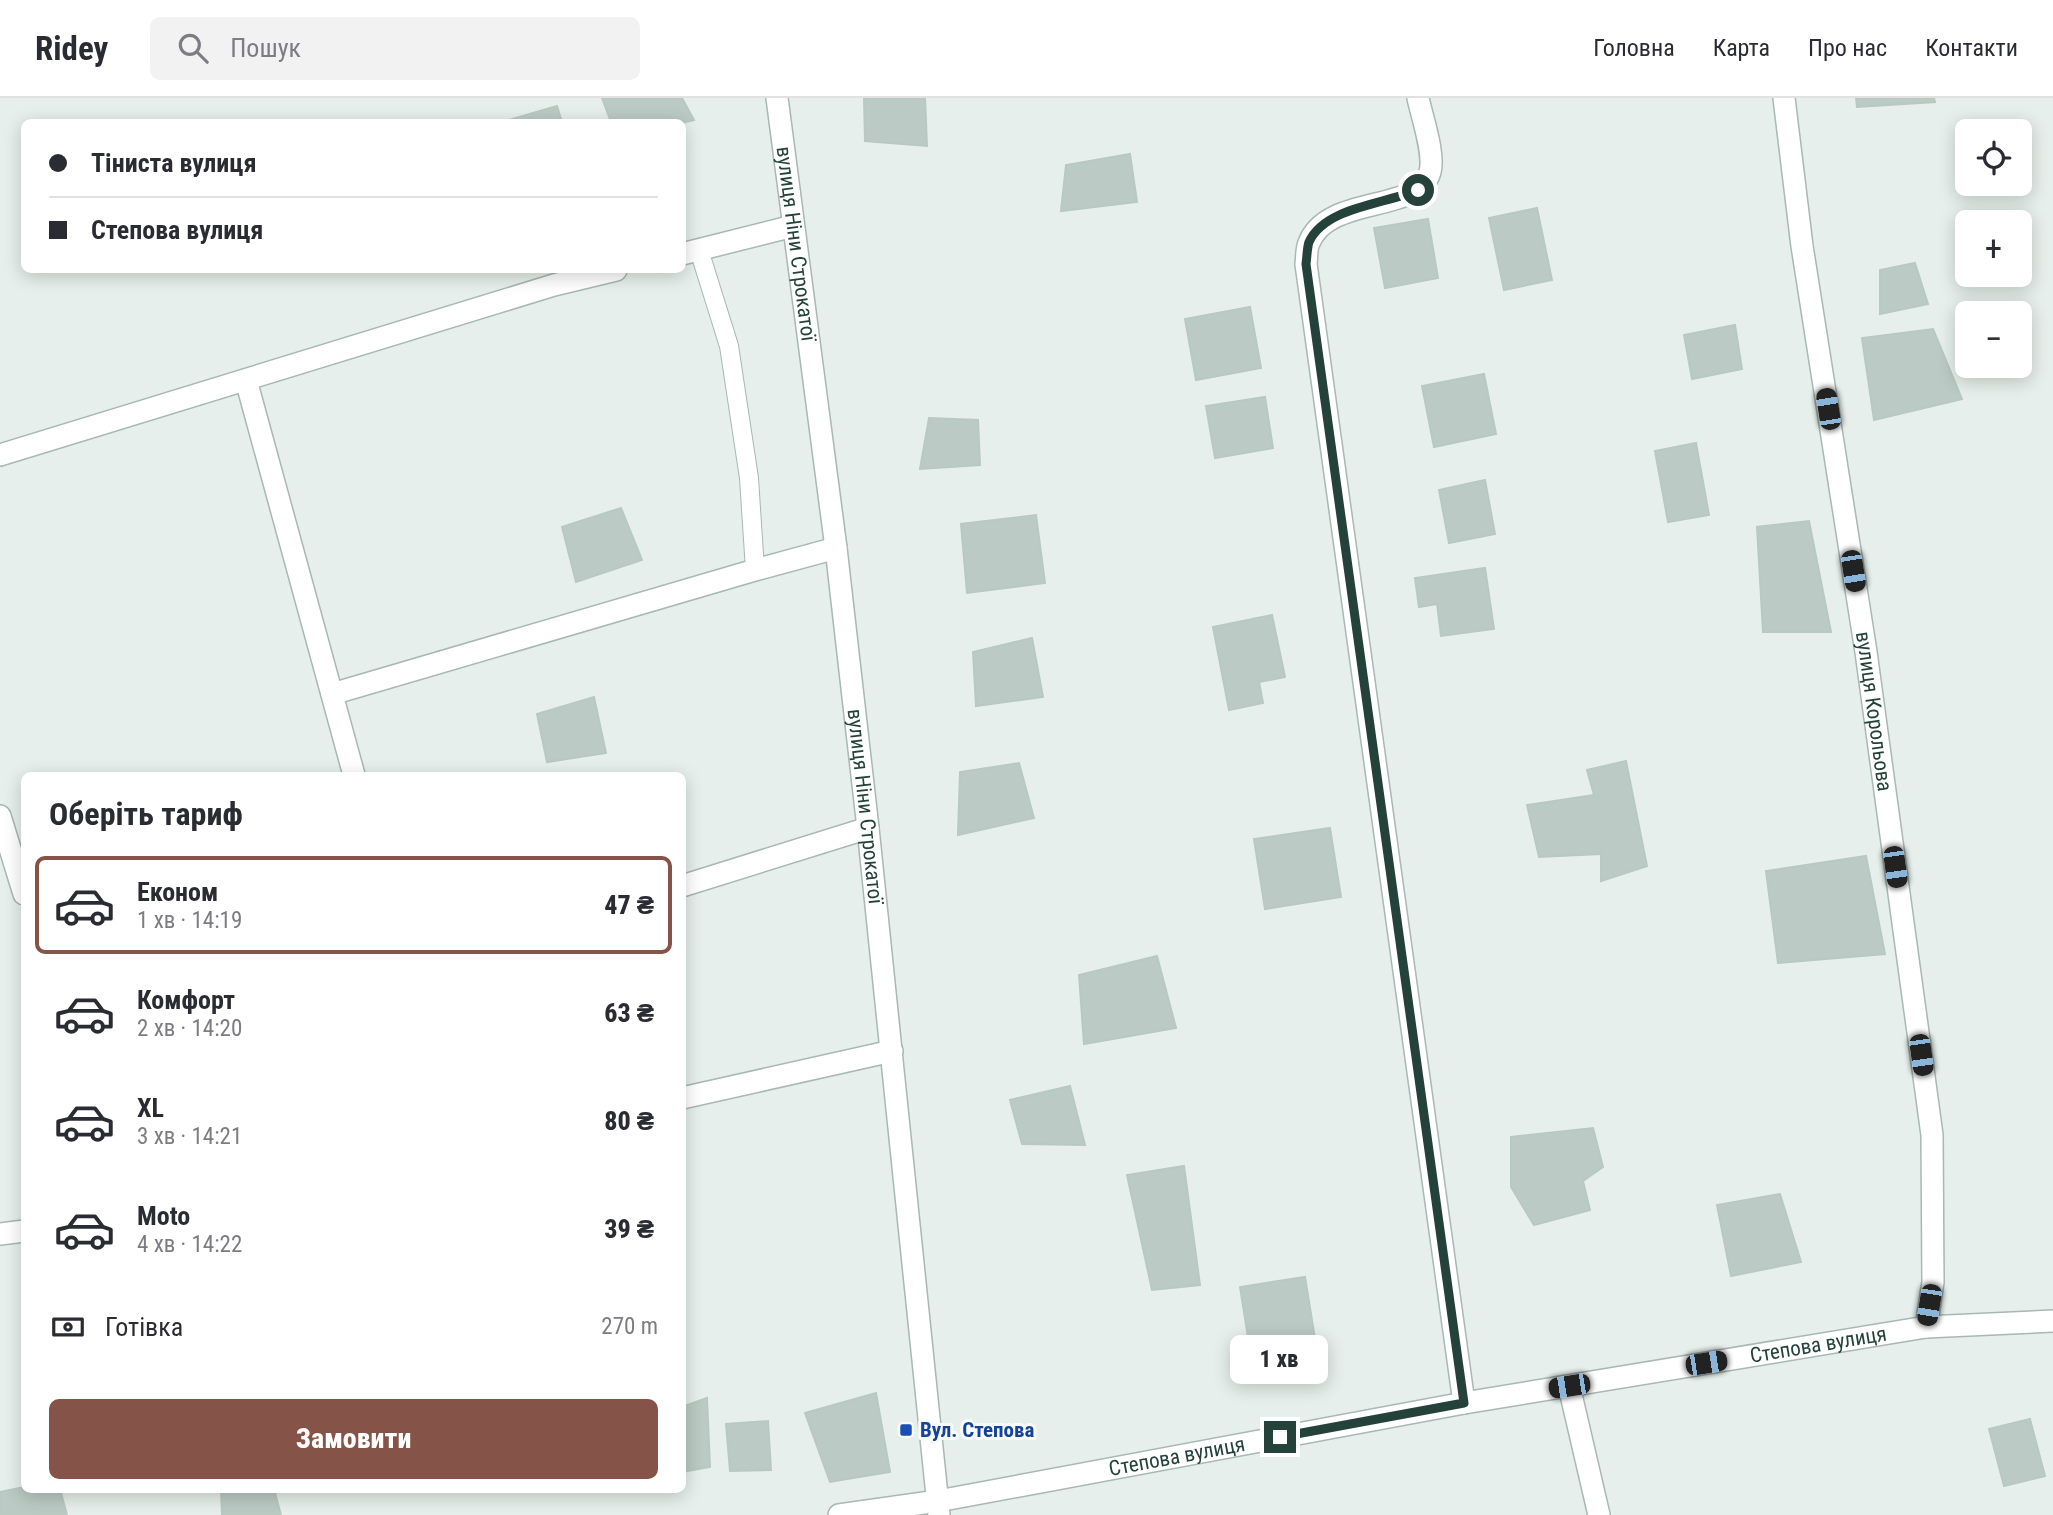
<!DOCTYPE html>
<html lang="uk">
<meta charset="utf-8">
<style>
body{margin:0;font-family:"Roboto Condensed",sans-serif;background:#f2f2f3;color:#2b2b33;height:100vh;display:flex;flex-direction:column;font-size:26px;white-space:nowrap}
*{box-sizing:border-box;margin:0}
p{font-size:23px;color:#7c7c81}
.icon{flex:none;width:38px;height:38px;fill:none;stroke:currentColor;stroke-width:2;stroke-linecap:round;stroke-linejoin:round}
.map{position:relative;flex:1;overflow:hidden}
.sheet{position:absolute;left:21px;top:674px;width:665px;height:721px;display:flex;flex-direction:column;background:#fff;border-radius:10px;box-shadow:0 4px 18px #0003}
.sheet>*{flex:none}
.hud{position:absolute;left:21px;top:21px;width:665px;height:154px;border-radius:10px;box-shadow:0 4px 18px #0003;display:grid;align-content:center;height:154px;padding:0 28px;background:#fff}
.fabs{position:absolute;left:1955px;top:21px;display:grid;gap:14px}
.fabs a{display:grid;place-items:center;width:77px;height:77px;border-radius:10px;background:#fff;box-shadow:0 4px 18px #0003;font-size:35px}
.end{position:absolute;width:32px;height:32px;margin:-16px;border:9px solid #24423a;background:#fff;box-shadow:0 0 0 4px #fff}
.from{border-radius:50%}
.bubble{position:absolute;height:49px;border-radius:10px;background:#fff;box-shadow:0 4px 18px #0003;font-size:23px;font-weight:800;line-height:49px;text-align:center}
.car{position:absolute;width:21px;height:42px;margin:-21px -10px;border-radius:9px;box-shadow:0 0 5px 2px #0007;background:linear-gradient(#222 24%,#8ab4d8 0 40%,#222 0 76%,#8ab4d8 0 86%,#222 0)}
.hud b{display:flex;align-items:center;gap:24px;height:66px;font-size:26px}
.hud b+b{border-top:2px solid #e1e1e2}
.hud i{width:18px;height:18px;background:#2b2b33}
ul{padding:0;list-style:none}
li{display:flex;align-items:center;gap:21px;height:98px;margin:0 14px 10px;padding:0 14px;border:4px solid transparent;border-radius:10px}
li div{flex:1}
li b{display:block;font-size:26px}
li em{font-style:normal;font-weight:800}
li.on{border-color:#855347}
li>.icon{width:63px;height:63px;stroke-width:1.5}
h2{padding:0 28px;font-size:32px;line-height:84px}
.pay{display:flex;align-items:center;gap:18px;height:77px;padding:0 28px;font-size:26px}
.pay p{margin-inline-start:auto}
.button{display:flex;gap:14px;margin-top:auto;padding:14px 28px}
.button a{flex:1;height:80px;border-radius:10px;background:#855347;color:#fff;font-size:28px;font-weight:800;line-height:80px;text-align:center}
header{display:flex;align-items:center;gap:42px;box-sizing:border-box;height:98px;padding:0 35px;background:#fff;border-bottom:2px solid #e1e1e2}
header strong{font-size:33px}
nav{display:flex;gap:38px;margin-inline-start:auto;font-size:24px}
.search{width:490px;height:63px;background:#f2f2f3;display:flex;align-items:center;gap:18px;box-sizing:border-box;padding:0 24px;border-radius:10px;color:#7c7c81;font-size:26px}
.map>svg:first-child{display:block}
</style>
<header>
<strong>Ridey</strong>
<div class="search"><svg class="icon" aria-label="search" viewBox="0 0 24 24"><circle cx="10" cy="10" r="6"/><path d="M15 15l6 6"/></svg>Пошук</div>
<nav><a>Головна</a><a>Карта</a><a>Про нас</a><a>Контакти</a></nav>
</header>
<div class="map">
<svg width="2053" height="1417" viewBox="0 0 2053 1417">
<rect width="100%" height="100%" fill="#e6efeb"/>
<!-- building -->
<g fill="#bbcac4" stroke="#b8c9c2" stroke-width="2">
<polygon points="602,0 682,0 694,22 682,25 611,24"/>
<polygon points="864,0 925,0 927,48 865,43"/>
<polygon points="1856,0 1934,0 1935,4 1857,9"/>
<polygon points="557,8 562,24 502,24"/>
<polygon points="1130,56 1137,104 1061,113 1066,67"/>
<polygon points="1537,110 1552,182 1504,192 1489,120"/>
<polygon points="1428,121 1438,180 1385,190 1374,130"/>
<polygon points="1915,165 1928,206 1880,216 1880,172"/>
<polygon points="1250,209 1261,270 1196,282 1185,221"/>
<polygon points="1735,227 1742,271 1692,281 1684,237"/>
<polygon points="1933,231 1962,301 1874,322 1862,240"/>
<polygon points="1484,276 1496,336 1434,349 1422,288"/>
<polygon points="1265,299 1273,350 1215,360 1206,308"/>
<polygon points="929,320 978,322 980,367 920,371"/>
<polygon points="1696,345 1709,417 1668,424 1655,353"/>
<polygon points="1485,382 1495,436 1449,445 1439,392"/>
<polygon points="621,410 642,462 576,484 562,429"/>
<polygon points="1036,417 1045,485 967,495 961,426"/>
<polygon points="1809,423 1831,534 1763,534 1757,429"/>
<polygon points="1485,470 1494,531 1441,538 1437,506 1419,509 1415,480"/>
<polygon points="1272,517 1285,579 1259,584 1263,605 1229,612 1213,529"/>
<polygon points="1032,540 1043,599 976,608 973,554"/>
<polygon points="594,599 606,655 547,664 537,616"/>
<polygon points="1626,663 1647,768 1601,783 1601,756 1539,759 1527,707 1594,697 1587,672"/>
<polygon points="1019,665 1034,720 958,737 960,674"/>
<polygon points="1330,730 1341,799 1265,811 1254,741"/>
<polygon points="1866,758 1885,856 1778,865 1766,773"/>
<polygon points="1157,858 1176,930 1084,946 1079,877"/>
<polygon points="1070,988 1085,1047 1022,1046 1010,1002"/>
<polygon points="1593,1030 1603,1069 1583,1083 1590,1112 1534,1127 1511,1089 1511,1039"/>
<polygon points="1184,1068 1200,1187 1152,1192 1127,1077"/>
<polygon points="1780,1096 1801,1164 1731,1178 1717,1107"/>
<polygon points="1305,1179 1316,1247 1251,1258 1240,1189"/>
<polygon points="876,1295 890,1374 830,1384 805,1315"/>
<polygon points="707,1300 710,1369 682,1374 682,1309"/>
<polygon points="2030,1321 2045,1378 2004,1388 1989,1331"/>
<polygon points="768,1323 771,1372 730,1373 726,1326"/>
<polygon points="24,1389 24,1391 60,1391 67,1417 0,1417 0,1394"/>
<polygon points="221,1391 274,1391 281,1417 222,1417"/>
</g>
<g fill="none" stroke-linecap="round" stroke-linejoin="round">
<defs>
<polyline id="service" points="699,152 729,248 749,380 755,472"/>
<g id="minor">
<path d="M1418,0C1422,19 1435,56 1430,74C1418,116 1328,96 1309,145C1306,151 1307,160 1306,166L1464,1305"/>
<path id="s1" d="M1784,0L1802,148L1866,554L1932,1037L1933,1184L1926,1229"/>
<polyline points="682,156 793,128"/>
<polyline points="246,282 354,677"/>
<polyline points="0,357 554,187 616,172"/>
<polyline points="332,596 755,472 836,450"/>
<polyline points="0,718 24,796"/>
<polyline points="682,788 868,730"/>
<polyline points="682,1000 892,953"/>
<polyline points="0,1136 24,1133"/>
<polyline points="1569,1288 1599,1417"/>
<path id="s2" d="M839,1417L938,1403L1464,1305L1926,1229L2053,1223"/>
</g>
<g id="tertiary">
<path id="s3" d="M777,0L836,450L868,730L939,1417"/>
</g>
</defs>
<!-- service casing -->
<use href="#service" stroke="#a8b8b2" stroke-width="20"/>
<!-- minor casing -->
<use href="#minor" stroke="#a8b8b2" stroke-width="24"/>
<!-- tertiary casing -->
<use href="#tertiary" stroke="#a8b8b2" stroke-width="24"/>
<!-- service -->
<use href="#service" stroke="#fff" stroke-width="18"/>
<!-- minor -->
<use href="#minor" stroke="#fff" stroke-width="21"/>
<!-- tertiary -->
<use href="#tertiary" stroke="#fff" stroke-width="21"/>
</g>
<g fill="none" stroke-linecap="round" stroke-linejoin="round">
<!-- route -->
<path stroke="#24423a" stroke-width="9" d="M1280,1339L1464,1305L1306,166C1307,159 1307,150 1309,144C1325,109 1385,106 1418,92"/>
</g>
<!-- markers -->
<rect fill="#1a4fb4" stroke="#f7fbf9" stroke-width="2.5" x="899" y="1325" width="14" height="14" rx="3.5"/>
<g text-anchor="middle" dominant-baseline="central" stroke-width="6" stroke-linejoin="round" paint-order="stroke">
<!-- street labels -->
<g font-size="21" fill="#24423a" stroke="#f7fbf9">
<text stroke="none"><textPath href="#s3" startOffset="147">вулиця Ніни Строкатої</textPath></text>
<text stroke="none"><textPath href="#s1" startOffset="620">вулиця Корольова</textPath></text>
<text stroke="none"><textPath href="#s3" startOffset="714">вулиця Ніни Строкатої</textPath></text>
<text stroke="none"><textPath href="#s2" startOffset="994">Степова вулиця</textPath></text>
<text stroke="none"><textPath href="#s2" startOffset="343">Степова вулиця</textPath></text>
</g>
<!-- transit labels -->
<g font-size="21" font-weight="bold" fill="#164399" stroke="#f7fbf9" text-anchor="start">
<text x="920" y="1332">Вул. Степова</text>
</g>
</g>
</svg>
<div class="fabs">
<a><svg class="icon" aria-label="locate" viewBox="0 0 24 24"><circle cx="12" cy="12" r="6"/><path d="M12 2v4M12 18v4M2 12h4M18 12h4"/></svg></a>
<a>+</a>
<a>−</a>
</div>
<i class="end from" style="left:1418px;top:92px"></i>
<i class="end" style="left:1280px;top:1339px"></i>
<div class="bubble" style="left:1230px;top:1237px;width:98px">1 хв</div>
<i class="car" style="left:1828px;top:311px;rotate:351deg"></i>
<i class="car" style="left:1853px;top:473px;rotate:171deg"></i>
<i class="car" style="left:1895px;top:769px;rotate:172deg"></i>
<i class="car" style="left:1921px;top:957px;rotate:172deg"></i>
<i class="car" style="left:1929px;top:1207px;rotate:189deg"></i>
<i class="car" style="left:1706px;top:1265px;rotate:81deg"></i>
<i class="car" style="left:1569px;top:1288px;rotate:261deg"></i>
<div class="hud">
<b><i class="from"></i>Тіниста вулиця</b>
<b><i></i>Степова вулиця</b>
</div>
<section class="sheet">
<h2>Оберіть тариф</h2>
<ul>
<li class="on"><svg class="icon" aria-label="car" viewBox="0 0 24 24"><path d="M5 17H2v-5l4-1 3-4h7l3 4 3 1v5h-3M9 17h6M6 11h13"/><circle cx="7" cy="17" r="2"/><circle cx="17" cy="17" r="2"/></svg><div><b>Економ</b><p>1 хв · 14:19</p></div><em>47 ₴</em></li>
<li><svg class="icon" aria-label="car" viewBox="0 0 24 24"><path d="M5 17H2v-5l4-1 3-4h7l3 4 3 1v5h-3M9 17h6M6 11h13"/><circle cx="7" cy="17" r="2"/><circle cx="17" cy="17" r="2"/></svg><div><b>Комфорт</b><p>2 хв · 14:20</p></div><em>63 ₴</em></li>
<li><svg class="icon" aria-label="car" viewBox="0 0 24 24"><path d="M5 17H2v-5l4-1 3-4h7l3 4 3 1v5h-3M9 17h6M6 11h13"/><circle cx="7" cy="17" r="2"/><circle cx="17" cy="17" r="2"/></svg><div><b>XL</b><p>3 хв · 14:21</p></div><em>80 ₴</em></li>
<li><svg class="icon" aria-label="car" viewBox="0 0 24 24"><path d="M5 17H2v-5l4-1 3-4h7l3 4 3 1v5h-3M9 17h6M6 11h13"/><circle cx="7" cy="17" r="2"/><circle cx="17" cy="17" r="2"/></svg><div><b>Moto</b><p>4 хв · 14:22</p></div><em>39 ₴</em></li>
</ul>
<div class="pay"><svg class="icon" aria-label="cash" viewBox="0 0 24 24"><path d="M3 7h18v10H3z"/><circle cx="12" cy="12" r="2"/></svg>Готівка<p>270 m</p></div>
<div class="button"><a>Замовити</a></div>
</section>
</div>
